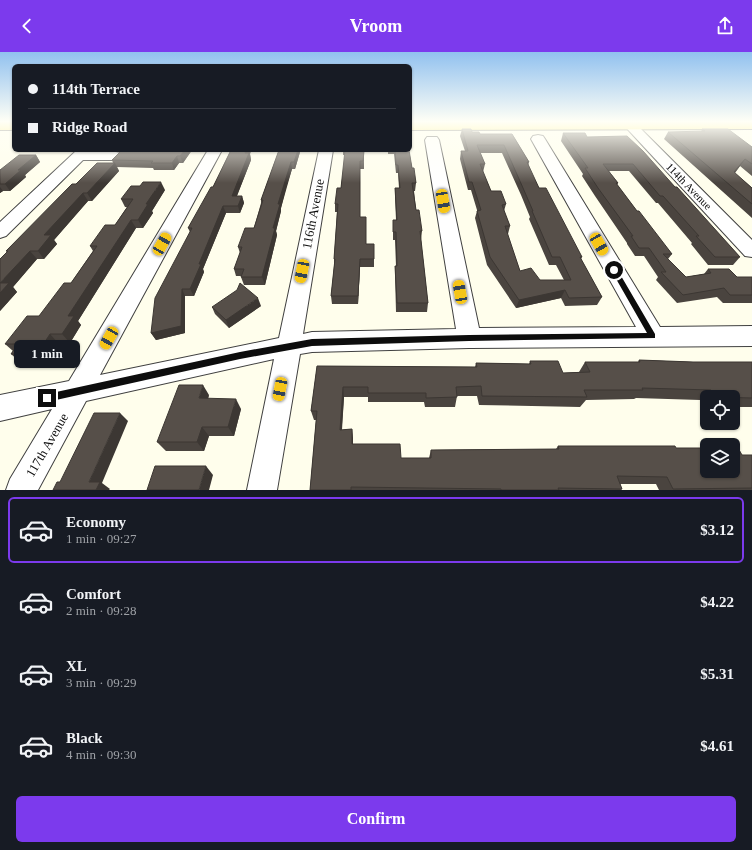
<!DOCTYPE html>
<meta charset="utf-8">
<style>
body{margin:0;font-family:Georgia,serif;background:#242831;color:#f1f3f6;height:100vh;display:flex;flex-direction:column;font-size:15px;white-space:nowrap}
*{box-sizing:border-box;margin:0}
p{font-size:13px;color:#9ea1a6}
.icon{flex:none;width:22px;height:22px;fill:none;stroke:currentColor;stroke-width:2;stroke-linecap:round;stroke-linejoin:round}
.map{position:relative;height:438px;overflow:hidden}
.details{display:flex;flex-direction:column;background:#171b24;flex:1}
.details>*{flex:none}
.banner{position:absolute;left:12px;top:12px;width:400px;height:88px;border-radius:6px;box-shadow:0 1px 3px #0004;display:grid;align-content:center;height:88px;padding:0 16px;background:#171b24}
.controls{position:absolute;left:700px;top:338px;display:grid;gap:8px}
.controls a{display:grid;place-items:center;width:40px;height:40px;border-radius:6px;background:#171b24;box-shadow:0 1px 3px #0004;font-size:20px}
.end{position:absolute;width:18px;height:18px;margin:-9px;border:5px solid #0d0d0d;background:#fff;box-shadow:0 0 0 2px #fff}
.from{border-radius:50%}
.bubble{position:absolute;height:28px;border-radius:6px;background:#171b24;box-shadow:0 1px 3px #0004;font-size:13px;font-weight:800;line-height:28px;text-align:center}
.car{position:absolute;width:12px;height:24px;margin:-12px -6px;border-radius:5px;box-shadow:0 0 3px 1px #0007;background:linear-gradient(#f5c518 24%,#345 0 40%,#f5c518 0 76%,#345 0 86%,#f5c518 0)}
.banner b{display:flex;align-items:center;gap:14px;height:38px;font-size:15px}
.banner b+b{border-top:1px solid #363941}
.banner i{width:10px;height:10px;background:#f1f3f6}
ul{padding:7px 0 0;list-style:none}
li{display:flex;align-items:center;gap:12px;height:66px;margin:0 8px 6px;padding:0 8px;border:2px solid transparent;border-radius:6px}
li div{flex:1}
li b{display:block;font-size:15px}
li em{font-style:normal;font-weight:800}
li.current{border-color:#7c3aed}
li>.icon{width:36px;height:36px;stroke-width:1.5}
.primary-button{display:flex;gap:8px;margin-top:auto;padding:8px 16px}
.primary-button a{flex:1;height:46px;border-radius:6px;background:#7c3aed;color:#fff;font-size:16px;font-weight:800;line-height:46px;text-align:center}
header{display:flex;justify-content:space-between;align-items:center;height:52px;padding:0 16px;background:#7c3aed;color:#fff;font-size:18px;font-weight:800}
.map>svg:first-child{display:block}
</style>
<header><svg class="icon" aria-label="back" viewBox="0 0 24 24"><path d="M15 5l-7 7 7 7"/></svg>Vroom<svg class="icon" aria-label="share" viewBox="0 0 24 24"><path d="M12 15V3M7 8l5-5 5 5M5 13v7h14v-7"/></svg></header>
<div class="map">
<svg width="752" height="438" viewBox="0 0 752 438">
<rect width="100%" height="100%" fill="#fffeec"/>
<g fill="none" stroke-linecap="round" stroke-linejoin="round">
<defs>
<g id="minor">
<polygon points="620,69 633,69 752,188 752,205 745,204"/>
<polygon points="538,83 543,84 545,87 660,275 752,274 752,294 469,296 312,300 300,302 277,438 247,438 274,307 86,349 38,438 6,438 10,427 52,357 0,369 0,343 69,329 208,98 222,98 100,323 279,286 319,98 333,98 303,282 312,280 456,277 425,88 427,85 437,85 439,88 479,276 636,275 531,87 533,84"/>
<polygon points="77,98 116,100 121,101 123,104 121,107 116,108 83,108 6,184 0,186 0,170"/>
</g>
<g id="major">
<polygon points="752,69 752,77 410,78 410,70"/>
<rect x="0" y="70" width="14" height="8"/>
</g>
</defs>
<!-- minor casing -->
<use href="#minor" stroke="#404040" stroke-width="2"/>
<!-- major casing -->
<use href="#major" stroke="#1e1e1e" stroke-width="2"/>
<!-- minor -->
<use href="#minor" fill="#fff" fill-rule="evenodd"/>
<!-- major -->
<use href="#major" fill="#feeb5e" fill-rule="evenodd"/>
</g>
<!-- wall -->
<g fill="#4a443f" fill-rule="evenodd">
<path d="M462,77L480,82H512L529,110L528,114L539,136L582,205L581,207L602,245L597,253L565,254L561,246L516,256L487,213L475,166L477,159V158L471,138H468L460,107L461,99H465L460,84ZM480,101H502L521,143L530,165L529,167L549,213H556L564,228H540L520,219L507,182H508L510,174L504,159L506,152L491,139L483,120L485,112Z"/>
<polygon points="702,77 752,95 752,124 740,114 735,121 752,136 752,166 664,87 668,80 701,80"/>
<polygon points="563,81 587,85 675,135 740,205 733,213 708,213 691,192 692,191 658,151 656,151 629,119 609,119 618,131 617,133 637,159 672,202 668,207 686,225 704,222 708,217 737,225 752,225 752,251 723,251 717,245 677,251 656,228 658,225 644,204 635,204 627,192 627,191 595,144 582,124 583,122 561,89"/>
<polygon points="122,98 192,98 183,111 179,111 174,118 154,118 153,116 117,115 119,119 92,149 88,149 54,188 57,192 44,207 37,207 13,235 17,240 0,259 7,200 6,199 76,132 113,111 112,108"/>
<polygon points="231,98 251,98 250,102 251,108 237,144 242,144 244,151 240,161 226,161 203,217 204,220 194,244 185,244 185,281 156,288 151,281 190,180 188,176 213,135"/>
<polygon points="279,98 303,98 302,100 300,100 295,117 292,117 286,136 281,156 281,159 276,179 277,183 265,233 244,233 241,225 242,224 236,224 234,217 240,201 238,195 254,176 261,151 261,148"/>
<polygon points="343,98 360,98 360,99 364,99 364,117 360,117 360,165 366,192 374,192 374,215 360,215 358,252 332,252 331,244 334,214 334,207 337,160 335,160 335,152 341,136 345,103 343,103"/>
<polygon points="388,98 409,98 412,116 416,131 415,139 414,139 416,158 422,179 421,188 428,251 427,260 396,260 395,223 395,214 396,214 395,188 393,188 393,168 396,168 395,145 395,136 399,136 398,121 396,121 394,102 388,102"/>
<polygon points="36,103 40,110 25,123 26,125 10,139 3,139 0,141 0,118"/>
<polygon points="165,138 152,159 153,161 143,176 136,176 78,269 81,273 70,291 58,291 45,310 20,310 11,302 13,299 5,292 39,264 71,231 93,199 90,194 115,173 127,155 125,155 121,147"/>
<polygon points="261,254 229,276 215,262 212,255"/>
<polygon points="639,308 693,310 752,310 752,355 733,355 733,345 707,345 707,355 704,355 700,348 636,346 634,347 586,348 580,355 479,353 477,344 457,344 455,355 425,355 424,350 368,350 368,345 344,345 342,378 352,377 353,392 401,406 429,406 431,398 556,397 558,394 676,396 742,403 752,403 752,438 659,438 656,432 620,432 622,437 621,438 310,438 316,368 314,368 311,359 317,314 475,315 476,311 529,312 530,309 563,321 579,320 585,310 638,310"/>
<polygon points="209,343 208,347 241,357 234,384 209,384 204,399 166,399 157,390"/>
</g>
<!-- shaded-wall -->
<g fill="#3c3733">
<polygon points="185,98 192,98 183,111 180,104"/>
<polygon points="246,98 251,98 250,102 251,108 234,151 232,144"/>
<polygon points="298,98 299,98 300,100 295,117 294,110"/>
<polygon points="36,103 40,110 25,123 26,125 10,139 5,132 18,118"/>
<polygon points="177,104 179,111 174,118 172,111"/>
<polygon points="745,107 740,114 729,128 734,120"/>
<polygon points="291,110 292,117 281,156 281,159 276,179 277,183 265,233 262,225 278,152"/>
<polygon points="115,111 119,119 92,149 87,141"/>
<polygon points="161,130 165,138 152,159 153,161 143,176 138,168 146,152"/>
<polygon points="0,135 3,139 0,141"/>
<polygon points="83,141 88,149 54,188 57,192 44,207 38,199 44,183"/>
<polygon points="242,144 244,151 240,161 238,154"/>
<polygon points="223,154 226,161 203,217 204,220 194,244 190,237 199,212"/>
<polygon points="131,168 136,176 78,269 81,273 70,291 62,282 68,264"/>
<polygon points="30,199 37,207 13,235 17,240 0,259 0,231"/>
<polygon points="360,207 360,215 358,252 358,244"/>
<polygon points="182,237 185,244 185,281 156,288 151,281"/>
<polygon points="565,238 561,246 516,256 519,248"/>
<polygon points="258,246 261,254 229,276 226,268"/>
<polygon points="50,282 58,291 45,310 37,302"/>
<polygon points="203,333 209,343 205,356 199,346"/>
<polygon points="343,335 344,345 341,386 340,378"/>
<polygon points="236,347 241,357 234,384 228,375"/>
<polygon points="120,361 128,369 102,431 110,437 109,438 96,438 89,430"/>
<polygon points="202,375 209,384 204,399 197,390"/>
<polygon points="352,377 353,386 353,400 352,392"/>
<polygon points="206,414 213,423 209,438 199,438"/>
</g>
<!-- building -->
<g fill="#564f49" stroke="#3c3733" fill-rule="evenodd">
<path d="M462,77H471L472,80H479L480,82H512L529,110H527L539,136H546L582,205H580L602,245L569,246L565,238L519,248L490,205L477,159L481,158L472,130H469L461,99H468ZM477,93H504L523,136L533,159H532L552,205H560L571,228H540L531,216L520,219L505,174H510L502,153L506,152L501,139H491L480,112H485Z"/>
<polygon points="702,77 728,77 752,95 752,112 745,107 734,120 752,136 752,152 668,80 705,79"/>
<polygon points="563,81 585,81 587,85 627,84 643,99 675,135 677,135 740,205 715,205 696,184 699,184 663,144 660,144 633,112 603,112 618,131 616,131 637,159 639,159 672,202 663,202 686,225 711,221 708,217 729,217 737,225 752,225 752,243 730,243 724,236 683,243 661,220 666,220 649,196 639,196 631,184 633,184 598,136 585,116 588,116"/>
<polygon points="122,98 185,98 180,104 177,104 172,111 151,111 153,109 112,108"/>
<polygon points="231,98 246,98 245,101 249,101 232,144 242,144 238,154 223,154 199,212 201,212 190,237 182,237 181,274 151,281 155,246 192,176 188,176 211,135 213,135"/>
<polygon points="279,98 298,98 294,110 291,110 278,152 280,152 273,176 275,176 262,225 241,225 244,217 234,217 242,195 238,195 245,176 254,176 263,148 261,148"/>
<polygon points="345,98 359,98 359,99 364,99 363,109 360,109 360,165 366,165 366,192 374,192 374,207 360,207 358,244 331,244 335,207 334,207 338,152 335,152 337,136 341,136"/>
<polygon points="395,98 409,98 412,116 414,116 416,131 412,131 416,158 419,158 422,179 420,179 428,251 397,251 395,214 397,214 396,180 393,180 393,168 397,168 395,136 400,136 398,113 396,113"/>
<polygon points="19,103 36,103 18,118 21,118 5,132 0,132 0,118"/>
<polygon points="97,111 115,111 87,141 83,141 44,183 51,183 38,199 30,199 0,231 9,231 0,241 0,207 8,199 6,199 72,132 76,132"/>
<polygon points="143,130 161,130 146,152 148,152 138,168 131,168 68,264 74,264 62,282 50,282 37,302 11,302 18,292 5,292 27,264 39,264 64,231 71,231 97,194 90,194 105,173 115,173 133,147 121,147 131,134 140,134"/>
<polygon points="240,231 258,246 226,268 212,255 237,238"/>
<polygon points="639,308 693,310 752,310 752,346 715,345 711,338 642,336 643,338 584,338 587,345 482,344 481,334 456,335 457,345 426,346 426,341 368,341 368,335 343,335 340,378 352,377 352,392 400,392 401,406 431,406 431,398 559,397 558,394 675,394 676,396 707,396 707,419 733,419 733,396 738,396 742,403 752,403 752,436 673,437 667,425 617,424 622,437 558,436 559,438 501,438 501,437 351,435 351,438 310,438 317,359 311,359 317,314 477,315 476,311 531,312 530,309 558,309 563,321 590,320 585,310 640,310"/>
<polygon points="179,333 203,333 199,346 236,347 228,375 202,375 197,390 157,390"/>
<polygon points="94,361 120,361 89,430 100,430 96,438 53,438 57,430 60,430"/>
<polygon points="155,414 206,414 199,438 147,438"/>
</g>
<!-- sky -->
<linearGradient id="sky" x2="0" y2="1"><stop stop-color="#91c1ef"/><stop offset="0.53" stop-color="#fffff6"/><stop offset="1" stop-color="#fffff6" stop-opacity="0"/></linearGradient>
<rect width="752" height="131" fill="url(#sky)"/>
<!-- route -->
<polygon fill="#0d0d0d" points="614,216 617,217 655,282 655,286 469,289 312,294 240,307 47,350 44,349 43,346 44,343 47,342 240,300 312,287 469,283 647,281 611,218"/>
<g text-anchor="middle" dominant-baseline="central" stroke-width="4" stroke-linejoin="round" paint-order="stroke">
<!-- far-street labels -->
<g font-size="11" fill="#0d0d0d" stroke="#fff">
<text transform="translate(689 134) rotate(46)">114th Avenue</text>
</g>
<!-- street labels -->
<g font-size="13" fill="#0d0d0d" stroke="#fff">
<text transform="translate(313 162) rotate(-79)">116th Avenue</text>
<text transform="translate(47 393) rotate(-60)">117th Avenue</text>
</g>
</g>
</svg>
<div class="controls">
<a><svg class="icon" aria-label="locate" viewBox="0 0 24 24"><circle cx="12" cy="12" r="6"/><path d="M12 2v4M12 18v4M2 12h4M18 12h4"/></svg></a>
<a><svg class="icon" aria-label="layers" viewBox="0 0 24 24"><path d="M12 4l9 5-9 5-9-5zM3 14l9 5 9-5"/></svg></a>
</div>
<i class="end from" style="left:614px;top:218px"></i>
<i class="end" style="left:47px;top:346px"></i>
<div class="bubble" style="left:14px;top:288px;width:66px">1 min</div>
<i class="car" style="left:443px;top:149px;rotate:170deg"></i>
<i class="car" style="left:162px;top:192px;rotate:30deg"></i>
<i class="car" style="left:599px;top:192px;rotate:150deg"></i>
<i class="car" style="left:302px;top:219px;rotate:191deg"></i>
<i class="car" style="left:460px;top:240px;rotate:350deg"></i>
<i class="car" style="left:109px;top:286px;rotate:210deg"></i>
<i class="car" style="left:280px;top:337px;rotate:191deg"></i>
<div class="banner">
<b><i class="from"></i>114th Terrace</b>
<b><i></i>Ridge Road</b>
</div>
</div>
<section class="details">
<ul>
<li class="current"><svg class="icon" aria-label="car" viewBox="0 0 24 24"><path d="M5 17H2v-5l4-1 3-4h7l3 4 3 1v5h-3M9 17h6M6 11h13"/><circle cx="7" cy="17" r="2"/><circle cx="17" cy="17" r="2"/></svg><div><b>Economy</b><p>1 min · 09:27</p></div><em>$3.12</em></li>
<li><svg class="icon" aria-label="car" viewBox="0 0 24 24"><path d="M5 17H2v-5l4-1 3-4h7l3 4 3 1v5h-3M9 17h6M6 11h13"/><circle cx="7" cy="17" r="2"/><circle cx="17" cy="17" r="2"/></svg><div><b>Comfort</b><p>2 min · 09:28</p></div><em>$4.22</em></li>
<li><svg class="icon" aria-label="car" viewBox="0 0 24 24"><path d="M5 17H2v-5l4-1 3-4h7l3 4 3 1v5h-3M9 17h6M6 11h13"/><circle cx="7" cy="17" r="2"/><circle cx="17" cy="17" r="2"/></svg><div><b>XL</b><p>3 min · 09:29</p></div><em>$5.31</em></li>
<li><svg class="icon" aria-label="car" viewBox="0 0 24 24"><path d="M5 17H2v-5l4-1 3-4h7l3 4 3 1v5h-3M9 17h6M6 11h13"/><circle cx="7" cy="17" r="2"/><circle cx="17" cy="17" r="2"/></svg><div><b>Black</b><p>4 min · 09:30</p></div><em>$4.61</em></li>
</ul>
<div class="primary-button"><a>Confirm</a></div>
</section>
